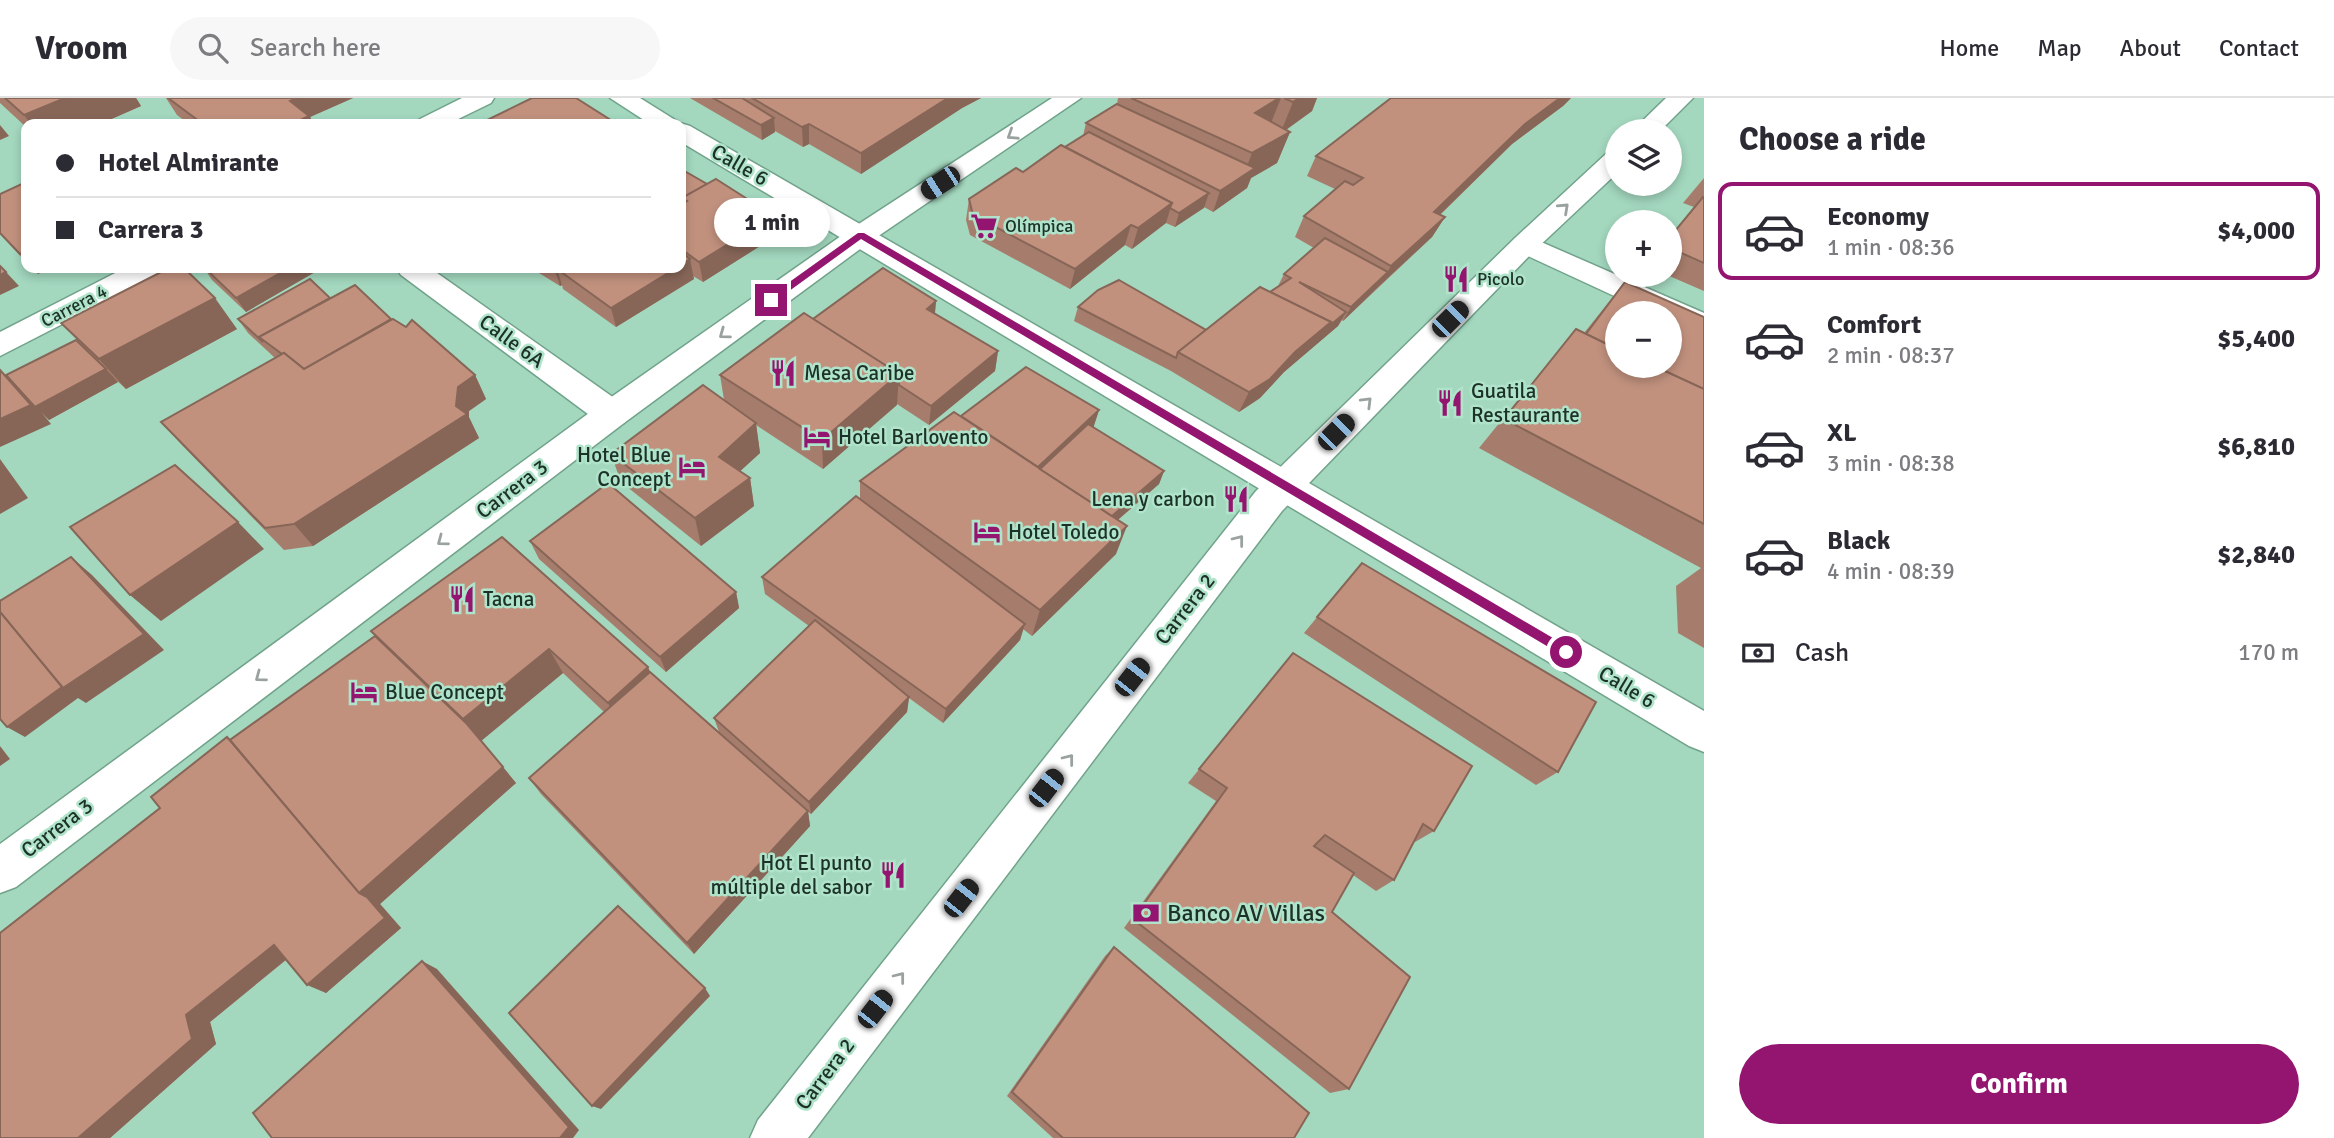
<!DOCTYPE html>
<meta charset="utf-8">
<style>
body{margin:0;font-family:Signika,sans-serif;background:#f7f7f7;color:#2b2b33;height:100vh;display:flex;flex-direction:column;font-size:26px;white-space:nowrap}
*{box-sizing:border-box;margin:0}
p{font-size:23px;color:#7c7c81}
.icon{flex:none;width:38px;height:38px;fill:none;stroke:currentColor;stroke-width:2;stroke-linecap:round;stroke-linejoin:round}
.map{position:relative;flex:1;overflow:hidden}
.drawer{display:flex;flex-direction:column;background:#fff;width:630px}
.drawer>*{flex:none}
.hud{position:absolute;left:21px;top:21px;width:665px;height:154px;border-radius:14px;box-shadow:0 4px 10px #0003;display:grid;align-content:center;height:154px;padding:0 35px;background:#fff}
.buttons{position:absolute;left:1605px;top:21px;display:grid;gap:14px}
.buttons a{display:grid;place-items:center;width:77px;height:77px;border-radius:50%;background:#fff;box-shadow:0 4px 10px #0003;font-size:35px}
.end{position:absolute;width:32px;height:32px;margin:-16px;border:9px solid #93156f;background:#fff;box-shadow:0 0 0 4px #fff}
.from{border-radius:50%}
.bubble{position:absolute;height:49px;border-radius:24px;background:#fff;box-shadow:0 4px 10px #0003;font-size:23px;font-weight:700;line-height:49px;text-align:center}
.car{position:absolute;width:21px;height:42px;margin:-21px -10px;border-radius:9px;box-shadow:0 0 5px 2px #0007;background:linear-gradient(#222 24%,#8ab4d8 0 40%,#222 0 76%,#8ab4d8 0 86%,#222 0)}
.hud b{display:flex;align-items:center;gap:24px;height:66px;font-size:26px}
.hud b+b{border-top:2px solid #e1e1e2}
.hud i{width:18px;height:18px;background:#2b2b33}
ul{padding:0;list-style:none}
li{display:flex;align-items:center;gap:21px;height:98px;margin:0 14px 10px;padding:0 21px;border:4px solid transparent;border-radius:14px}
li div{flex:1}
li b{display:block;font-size:26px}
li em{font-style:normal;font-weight:700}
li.selected{border-color:#93156f}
li>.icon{width:63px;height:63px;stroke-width:1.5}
h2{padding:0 35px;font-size:32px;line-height:84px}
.pay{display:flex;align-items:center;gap:18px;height:77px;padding:0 35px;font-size:26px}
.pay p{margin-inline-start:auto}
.button{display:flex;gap:14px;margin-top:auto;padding:14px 35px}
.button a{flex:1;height:80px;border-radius:42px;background:#93156f;color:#fff;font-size:28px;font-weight:700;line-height:80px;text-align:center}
header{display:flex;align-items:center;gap:42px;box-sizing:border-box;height:98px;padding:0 35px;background:#fff;border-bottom:2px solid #e1e1e2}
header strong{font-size:33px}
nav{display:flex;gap:38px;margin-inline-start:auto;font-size:24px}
.search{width:490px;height:63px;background:#f7f7f7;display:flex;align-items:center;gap:18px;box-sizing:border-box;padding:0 24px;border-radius:38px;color:#7c7c81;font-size:26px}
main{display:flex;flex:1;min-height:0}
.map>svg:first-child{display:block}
</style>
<header>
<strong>Vroom</strong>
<div class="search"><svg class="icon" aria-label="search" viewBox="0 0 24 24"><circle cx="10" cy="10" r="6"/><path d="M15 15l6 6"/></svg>Search here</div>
<nav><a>Home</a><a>Map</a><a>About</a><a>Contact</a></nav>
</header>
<main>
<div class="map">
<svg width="1704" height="1040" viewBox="0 0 1704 1040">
<rect width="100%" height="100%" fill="#a3d7be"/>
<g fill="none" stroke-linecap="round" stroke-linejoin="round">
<defs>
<g id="minor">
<polygon points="462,0 494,0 491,5 448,26 416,26 420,21"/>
<polygon points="610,0 640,0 680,25 690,28 1704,613 1704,654 1689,648 681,44 681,26 650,26"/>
<polygon points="1525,137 1704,215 1704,237 1670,224 1670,215 1651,215 1515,152 1511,146 1515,140"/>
<polygon points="125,170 163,170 158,177 0,258 0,234"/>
<polygon points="396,170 430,170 624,307 629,316 624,325 612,328 600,325 401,177"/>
</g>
<g id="major">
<polygon points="1052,0 1081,0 871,143 624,325 16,789 0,795 0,746 600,307 851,131"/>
<polygon points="1666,0 1693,0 1660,33 1632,33"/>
<polygon points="1617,52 1617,75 1535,152 1282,413 808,1040 750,1040 758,1022 1256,393 1515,140 1608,54"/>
</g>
</defs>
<!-- minor casing -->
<use href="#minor" stroke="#71a38b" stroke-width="3"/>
<!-- major casing -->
<use href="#major" stroke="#71a38b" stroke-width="3"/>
<!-- minor -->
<use href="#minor" fill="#fff" fill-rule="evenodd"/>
<!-- major -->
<use href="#major" fill="#fff" fill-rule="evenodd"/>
</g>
<!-- wall -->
<g fill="#a67d6c">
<polygon points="0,0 136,0 141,8 100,26 26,26 26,29 0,5"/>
<polygon points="166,0 353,0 310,19 314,26 189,26 177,17"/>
<polygon points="690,0 981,0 962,10 861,76 809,46 803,49 775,33 775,34 762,42"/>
<polygon points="1118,0 1317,0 1312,13 1286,32 1290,34 1277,65 1251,80 1247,90 1213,114 1204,109 1175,129 1166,125 1132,151 1125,147 1070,191 970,137 966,122 969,101 1023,74 1083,38 1086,25 1117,6"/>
<polygon points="1571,0 1563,8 1512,46 1440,117 1445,119 1432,139 1343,223 1342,222 1338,228 1284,274 1260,300 1239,314 1171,273 1074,223 1078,209 1206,232 1278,188 1284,176 1314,150 1295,139 1304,118 1335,91 1307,78 1316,58"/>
<polygon points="681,71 707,86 774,118 776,138 703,184 693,178 694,181 616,229 563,191 562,187 560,188 531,170 681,170"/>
<polygon points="1704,80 1704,193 1667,177 1670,177 1670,138 1694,109 1683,105"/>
<polygon points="26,84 26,164 0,136 0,96"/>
<polygon points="204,170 322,170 246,214 212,182"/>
<polygon points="1625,184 1704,219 1704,550 1678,535 1676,488 1701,470 1479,350 1576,231 1584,235"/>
<polygon points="330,200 391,221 475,277 486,301 469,313 469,320 479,340 313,448 284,452 182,347 161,324 275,260 248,235 238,221"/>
<polygon points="936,203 935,216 998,253 995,273 929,327 897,306 823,371 756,327 760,355 740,373 750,380 754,408 701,448 621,384 611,356 724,302 720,277 813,221"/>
<polygon points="61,225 237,231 126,291 114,280 118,284 49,322 41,314 51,326 6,277 81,246"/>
<polygon points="1099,312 1093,329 1164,373 1159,386 1118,422 1116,456 1032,538 1023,531 1020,542 943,625 909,600 907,614 811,716 808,714 810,728 694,856 541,696 529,680 604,614 563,575 481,643 516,685 380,806 401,830 326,895 286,862 210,924 216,946 110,1040 0,1040 160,710 227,639 230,641 375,538 371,533 502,439 648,569 650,574 719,634 714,620 809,528 765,496 762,479 860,401 860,383 961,318"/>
<polygon points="530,443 736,494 739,510 666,574 539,461"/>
<polygon points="1362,465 1558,674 1536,687 1304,535"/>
<polygon points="1293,555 1434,733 1415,744 1414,743 1394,782 1376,793 1353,777 1332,814 1349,991 1330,995 1124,830 1216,703 1188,685"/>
<polygon points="1114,849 1294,1040 1053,1040 1007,998 1105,858"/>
</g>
<!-- shaded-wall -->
<g fill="#876658">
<polygon points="65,0 136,0 141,8 100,26 31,26 24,17"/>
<polygon points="296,0 353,0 310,19 314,26 292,26 290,3"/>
<polygon points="948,0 981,0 962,10 861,76 861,55"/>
<polygon points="1279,0 1281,0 1269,30 1255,15"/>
<polygon points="1298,0 1317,0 1312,13 1280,36 1293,4"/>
<polygon points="1560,0 1571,0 1563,8 1512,46 1422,134 1434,114 1525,26"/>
<polygon points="774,20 775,34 762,42 761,27"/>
<polygon points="809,26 809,46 803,49 802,29"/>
<polygon points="0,27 9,38 0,42"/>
<polygon points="1290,34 1277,65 1251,80 1247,90 1213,114 1220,93 1243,78 1252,55"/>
<polygon points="1209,95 1204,110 1175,129 1179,115"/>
<polygon points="1172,105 1166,125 1132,151 1138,130"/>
<polygon points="774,118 776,138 703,184 699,164"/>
<polygon points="1445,119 1432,139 1379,188 1391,168"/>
<polygon points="1131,127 1125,147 1070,191 1075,171"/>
<polygon points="26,153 26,163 20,156"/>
<polygon points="690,161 694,181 616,229 611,210 676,170 681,170 681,167"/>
<polygon points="32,170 51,170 38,176"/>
<polygon points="289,170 322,170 246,214 236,200"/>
<polygon points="554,170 589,170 557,171 562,187 560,188"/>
<polygon points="6,174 19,188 0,197 0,177"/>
<polygon points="1388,174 1379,188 1343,223 1351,209"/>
<polygon points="215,200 237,231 126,291 99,261"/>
<polygon points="936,203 934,223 927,211"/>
<polygon points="1346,214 1338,228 1284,274 1260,300 1239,314 1249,294 1331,224"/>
<polygon points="998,253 995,273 929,327 931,308"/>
<polygon points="106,271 118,284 49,322 41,314 51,326 0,349 0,272 20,291"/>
<polygon points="899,276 897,307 823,371 822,342"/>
<polygon points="475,277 486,301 469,313 469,319 479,340 313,448 294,426 456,308 458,289"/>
<polygon points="1099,312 1093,331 1046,376 1031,376"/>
<polygon points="756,325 760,355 724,388 719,359"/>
<polygon points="0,361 28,400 0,416"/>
<polygon points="1164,373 1159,386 1107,431 1112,418"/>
<polygon points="750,380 754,408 701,448 695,420"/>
<polygon points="238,424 264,451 161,523 130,497"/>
<polygon points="1127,428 1116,456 1032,538 1040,512"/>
<polygon points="71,459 92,477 164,552 86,605 78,600 25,639 7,629 0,501 70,585"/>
<polygon points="736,494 739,510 666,574 660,559"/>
<polygon points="1025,526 1020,542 943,625 946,611"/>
<polygon points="549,551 563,575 481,643 463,621"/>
<polygon points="648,569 657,593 619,628 608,605"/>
<polygon points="909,599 907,614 811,716 809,704"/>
<polygon points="227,639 246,653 503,669 516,685 380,806 401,830 326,895 307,887 359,795"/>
<polygon points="0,648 10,661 0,668"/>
<polygon points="808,713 810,728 694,856 687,845"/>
<polygon points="274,847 294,855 210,924 216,946 110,1040 78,1040 186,917"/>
<polygon points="422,863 437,871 579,1032 573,1040 560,1040"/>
<polygon points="705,890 710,898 601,1011 592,1008"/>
</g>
<!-- building -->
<g fill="#c1917e" stroke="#876658" stroke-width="2">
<polygon points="5,0 65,0 24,17"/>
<polygon points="168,0 296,0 290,3 309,18 292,26 203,26"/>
<polygon points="532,0 576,0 617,26 491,26 485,23"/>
<polygon points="713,0 742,0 774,20 761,27"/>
<polygon points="752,0 948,0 861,55 809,26 802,29"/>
<polygon points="1131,0 1279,0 1255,15 1290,34 1252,55"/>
<polygon points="1284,0 1299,0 1293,4"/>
<polygon points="1391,0 1560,0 1525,26 1434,114 1445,119 1391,168 1304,118 1345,83 1353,87 1363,80 1316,58"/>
<polygon points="1117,6 1255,70 1220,93 1086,25"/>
<polygon points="1089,34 1209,95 1179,115 1170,110 1172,105 1065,49"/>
<polygon points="1061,47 1172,105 1138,130 1131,127 1075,171 973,117 969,101 1016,70 1023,74"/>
<polygon points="681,71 707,86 682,100 683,106 681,107"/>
<polygon points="716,81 774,118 699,164 681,151 681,107 687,103 682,100"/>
<polygon points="26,84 26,153 20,156 0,135 0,96"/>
<polygon points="1703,99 1704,99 1704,165 1670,150 1670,139"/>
<polygon points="1325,140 1388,174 1351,209 1299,184 1346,214 1327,230 1331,224 1270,194 1291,180 1284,176"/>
<polygon points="681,154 690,161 681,167"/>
<polygon points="0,168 6,174 0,177"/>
<polygon points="169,170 184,170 215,200 99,261 61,225"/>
<polygon points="205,170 289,170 236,200"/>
<polygon points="559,170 676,170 611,210 557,171"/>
<polygon points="883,170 936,203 927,211 998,253 931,308 899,287 899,276 813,221"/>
<polygon points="310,181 330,200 259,239 263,244 238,221"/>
<polygon points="1119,182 1206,232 1178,254 1176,260 1078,209 1098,192"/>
<polygon points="1625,184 1704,219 1704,291 1654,268 1670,268 1670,215 1617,215 1617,251 1586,236"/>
<polygon points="355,187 391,221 304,271 284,255 282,256 259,239"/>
<polygon points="1260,189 1331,224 1295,254 1270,281 1249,294 1178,254"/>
<polygon points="804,215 899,276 822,342 720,277"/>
<polygon points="393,221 406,229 412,222 475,277 458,289 456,308 467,316 294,426 265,430 161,324 284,255 304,271"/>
<polygon points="1576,231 1617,251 1617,268 1654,268 1704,291 1704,426 1504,321"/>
<polygon points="76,242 106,271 35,309 6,277"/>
<polygon points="1026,269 1099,312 1038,369 961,318"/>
<polygon points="0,272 31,307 0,321"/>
<polygon points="703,287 756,325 719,359 750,380 695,420 611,356"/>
<polygon points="954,314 1127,428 1040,512 860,383"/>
<polygon points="1088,326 1164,373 1112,418 1040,371"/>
<polygon points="175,367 238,424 130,497 70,429"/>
<polygon points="608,385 736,494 660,559 530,443"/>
<polygon points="856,398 1025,526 946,611 762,479"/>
<polygon points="502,439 648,569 608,605 549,551 463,621 371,533"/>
<polygon points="71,459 144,536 63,590 0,514 0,503"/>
<polygon points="1362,465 1596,604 1558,674 1317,519"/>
<polygon points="0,514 62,589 7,629 0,621"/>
<polygon points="815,522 909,599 809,704 714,620"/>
<polygon points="375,538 467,626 503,669 359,795 230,642"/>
<polygon points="1293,555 1472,668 1434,733 1423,726 1394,782 1325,737 1314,748 1354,775 1332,814 1410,879 1349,991 1133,821 1227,690 1199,671"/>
<polygon points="650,574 808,713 687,845 529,680"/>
<polygon points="227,639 359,795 367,799 385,820 307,887 274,847 186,917 192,941 78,1040 0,1040 0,835 160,710 151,699"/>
<polygon points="618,808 705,890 592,1008 509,915"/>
<polygon points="1114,849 1309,1015 1294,1040 1063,1040 1012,994"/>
<polygon points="422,863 569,1029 560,1040 272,1040 253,1015"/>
</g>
<!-- one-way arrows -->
<defs><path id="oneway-chevron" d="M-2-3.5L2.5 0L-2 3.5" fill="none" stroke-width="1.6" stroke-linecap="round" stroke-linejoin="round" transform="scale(1.75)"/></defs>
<g stroke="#99a29e">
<use href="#oneway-chevron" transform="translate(1012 37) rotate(147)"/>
<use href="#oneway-chevron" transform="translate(1564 110) rotate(-43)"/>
<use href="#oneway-chevron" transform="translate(724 236) rotate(144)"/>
<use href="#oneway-chevron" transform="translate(1367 304) rotate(-45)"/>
<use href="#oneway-chevron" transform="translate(1239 442) rotate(-52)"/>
<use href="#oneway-chevron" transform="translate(442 443) rotate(143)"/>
<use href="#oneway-chevron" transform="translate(260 579) rotate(143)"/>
<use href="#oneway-chevron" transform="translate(1069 661) rotate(-52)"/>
<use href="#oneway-chevron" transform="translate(900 879) rotate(-52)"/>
</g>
<!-- route -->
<polygon fill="#93156f" points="858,135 864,135 1570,550 1570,557 1562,557 861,141 774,204 767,204 767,200"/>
<!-- icons -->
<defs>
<symbol id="supermarket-bare" viewBox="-9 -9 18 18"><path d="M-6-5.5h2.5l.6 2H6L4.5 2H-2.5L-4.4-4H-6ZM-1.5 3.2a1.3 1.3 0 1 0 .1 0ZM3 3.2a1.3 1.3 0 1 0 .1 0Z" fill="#93156f" stroke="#b0e4ca" stroke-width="2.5" paint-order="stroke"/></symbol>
<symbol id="restaurant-bare" viewBox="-9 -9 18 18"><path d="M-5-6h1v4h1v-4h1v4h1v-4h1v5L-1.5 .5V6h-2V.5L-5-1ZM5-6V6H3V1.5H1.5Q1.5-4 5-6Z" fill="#93156f" stroke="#b0e4ca" stroke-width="2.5" paint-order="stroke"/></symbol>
<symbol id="hotel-bare" viewBox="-9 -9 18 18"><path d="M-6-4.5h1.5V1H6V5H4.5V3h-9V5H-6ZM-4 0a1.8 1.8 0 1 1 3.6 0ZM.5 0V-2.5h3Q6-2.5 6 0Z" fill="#93156f" stroke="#b0e4ca" stroke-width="2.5" paint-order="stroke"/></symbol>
<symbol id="bank-bare" viewBox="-9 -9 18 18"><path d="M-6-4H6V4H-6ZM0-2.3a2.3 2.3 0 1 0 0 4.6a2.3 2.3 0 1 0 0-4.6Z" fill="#93156f" stroke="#b0e4ca" stroke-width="2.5" paint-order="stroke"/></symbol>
</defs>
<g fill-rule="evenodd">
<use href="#supermarket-bare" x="965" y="109" width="38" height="38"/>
<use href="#restaurant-bare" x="1437" y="162" width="38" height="38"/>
<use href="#restaurant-bare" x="764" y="256" width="38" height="38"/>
<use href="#restaurant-bare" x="1431" y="286" width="38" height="38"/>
<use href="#hotel-bare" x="798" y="320" width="38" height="38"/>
<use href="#hotel-bare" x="673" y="350" width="38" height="38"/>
<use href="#restaurant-bare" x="1217" y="382" width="38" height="38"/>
<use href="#hotel-bare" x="968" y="415" width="38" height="38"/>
<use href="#restaurant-bare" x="443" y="482" width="38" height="38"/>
<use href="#hotel-bare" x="345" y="575" width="38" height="38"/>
<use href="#restaurant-bare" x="874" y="758" width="38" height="38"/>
<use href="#bank-bare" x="1127" y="796" width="38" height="38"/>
</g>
<g text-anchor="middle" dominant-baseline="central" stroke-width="5" stroke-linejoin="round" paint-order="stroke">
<!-- far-poi labels -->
<g font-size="18" fill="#1c3127" stroke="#b0e4ca" text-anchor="start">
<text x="1005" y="128">Olímpica</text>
<text x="1477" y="181">Picolo</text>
</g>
<!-- far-street labels -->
<g font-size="18" fill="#1c3127" stroke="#b0e4ca">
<text transform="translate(74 208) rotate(-27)">Carrera 4</text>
</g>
<!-- street labels -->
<g font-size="21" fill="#1c3127" stroke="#b0e4ca">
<text transform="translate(740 67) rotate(30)">Calle 6</text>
<text transform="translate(512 243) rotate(36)">Calle 6A</text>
<text transform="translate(512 391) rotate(-37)">Carrera 3</text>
<text transform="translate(1185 511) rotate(-52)">Carrera 2</text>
<text transform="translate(1627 589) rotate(31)">Calle 6</text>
<text transform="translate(57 730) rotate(-37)">Carrera 3</text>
<text transform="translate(825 976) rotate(-53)">Carrera 2</text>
</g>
<!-- poi labels -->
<g font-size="21" fill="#1c3127" stroke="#b0e4ca" text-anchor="start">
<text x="804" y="275">Mesa Caribe</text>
<text x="1471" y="293">Guatila<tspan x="1471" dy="24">Restaurante</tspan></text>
<text x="838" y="339">Hotel Barlovento</text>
<text x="671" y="357" text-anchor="end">Hotel Blue<tspan x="671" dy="24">Concept</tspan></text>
<text x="1215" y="401" text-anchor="end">Lena y carbon</text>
<text x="1008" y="434">Hotel Toledo</text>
<text x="483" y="501">Tacna</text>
<text x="385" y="594">Blue Concept</text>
<text x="872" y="765" text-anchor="end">Hot El punto<tspan x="872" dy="24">múltiple del sabor</tspan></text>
</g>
<!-- near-poi labels -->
<g font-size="24" fill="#1c3127" stroke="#b0e4ca" text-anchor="start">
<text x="1167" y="815">Banco AV Villas</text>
</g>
</g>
</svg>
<div class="buttons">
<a><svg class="icon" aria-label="layers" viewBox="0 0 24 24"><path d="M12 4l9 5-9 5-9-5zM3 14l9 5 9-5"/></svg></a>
<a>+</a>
<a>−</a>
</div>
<i class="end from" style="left:1566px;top:554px"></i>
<i class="end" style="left:771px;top:202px"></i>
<div class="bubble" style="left:714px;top:100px;width:116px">1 min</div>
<i class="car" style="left:940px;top:85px;rotate:237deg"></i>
<i class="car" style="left:1450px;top:221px;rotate:45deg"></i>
<i class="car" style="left:1336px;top:334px;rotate:45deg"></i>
<i class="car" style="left:1132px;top:579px;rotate:38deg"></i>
<i class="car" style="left:1046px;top:690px;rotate:38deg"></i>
<i class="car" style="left:961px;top:800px;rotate:38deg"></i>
<i class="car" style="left:875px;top:911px;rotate:38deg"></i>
<div class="hud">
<b><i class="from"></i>Hotel Almirante</b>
<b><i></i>Carrera 3</b>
</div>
</div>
<section class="drawer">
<h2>Choose a ride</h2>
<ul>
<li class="selected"><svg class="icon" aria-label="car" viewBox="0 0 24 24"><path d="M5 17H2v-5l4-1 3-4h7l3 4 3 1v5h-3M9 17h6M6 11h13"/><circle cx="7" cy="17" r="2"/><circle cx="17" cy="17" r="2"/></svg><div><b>Economy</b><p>1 min · 08:36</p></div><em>$4,000</em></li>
<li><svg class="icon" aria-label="car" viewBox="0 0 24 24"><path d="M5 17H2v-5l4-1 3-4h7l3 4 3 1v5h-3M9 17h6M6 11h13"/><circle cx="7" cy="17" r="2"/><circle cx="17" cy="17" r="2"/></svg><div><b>Comfort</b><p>2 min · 08:37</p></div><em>$5,400</em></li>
<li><svg class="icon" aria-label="car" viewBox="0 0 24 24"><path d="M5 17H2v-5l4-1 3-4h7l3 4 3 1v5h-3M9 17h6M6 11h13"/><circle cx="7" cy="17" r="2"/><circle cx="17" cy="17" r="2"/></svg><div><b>XL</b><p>3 min · 08:38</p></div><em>$6,810</em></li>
<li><svg class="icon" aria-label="car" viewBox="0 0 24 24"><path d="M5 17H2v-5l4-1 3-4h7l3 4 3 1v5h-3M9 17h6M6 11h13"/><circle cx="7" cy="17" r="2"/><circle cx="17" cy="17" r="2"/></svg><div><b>Black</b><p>4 min · 08:39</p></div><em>$2,840</em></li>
</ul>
<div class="pay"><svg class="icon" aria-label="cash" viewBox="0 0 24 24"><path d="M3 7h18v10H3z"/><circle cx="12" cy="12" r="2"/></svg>Cash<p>170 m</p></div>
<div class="button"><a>Confirm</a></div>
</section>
</main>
